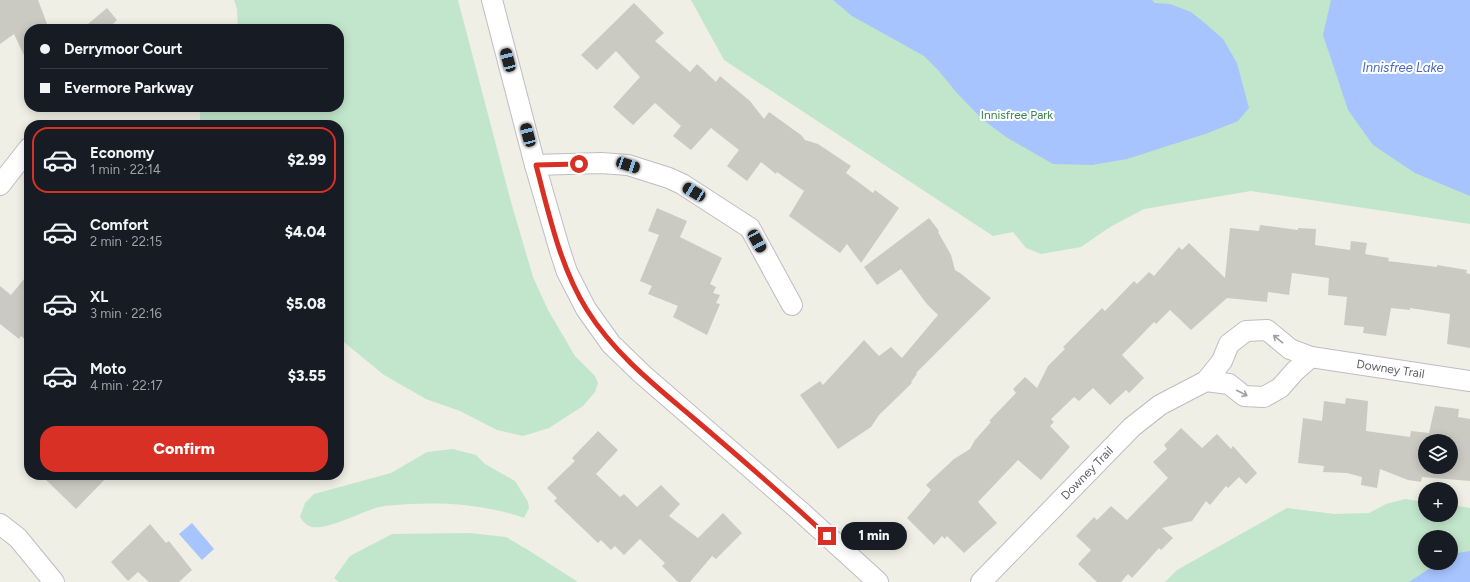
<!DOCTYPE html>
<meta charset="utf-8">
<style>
body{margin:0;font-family:Figtree,sans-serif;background:#20242c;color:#f1f3f6;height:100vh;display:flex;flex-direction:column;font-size:15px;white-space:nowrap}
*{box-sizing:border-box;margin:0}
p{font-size:13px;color:#9ea1a6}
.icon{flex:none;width:22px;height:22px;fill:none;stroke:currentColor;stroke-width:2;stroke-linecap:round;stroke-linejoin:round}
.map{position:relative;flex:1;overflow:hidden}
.sheet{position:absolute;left:24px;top:120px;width:320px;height:360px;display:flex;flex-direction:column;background:#171b24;border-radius:16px;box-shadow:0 2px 10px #0003}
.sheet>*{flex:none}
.hud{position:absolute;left:24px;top:24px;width:320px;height:88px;border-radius:16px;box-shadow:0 2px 10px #0003;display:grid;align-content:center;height:88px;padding:0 16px;background:#171b24}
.tools{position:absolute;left:1418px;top:434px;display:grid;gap:8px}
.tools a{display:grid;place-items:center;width:40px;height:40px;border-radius:50%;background:#171b24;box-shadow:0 2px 10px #0003;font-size:20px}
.end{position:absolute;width:18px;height:18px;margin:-9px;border:5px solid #d93025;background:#fff;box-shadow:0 0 0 2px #fff}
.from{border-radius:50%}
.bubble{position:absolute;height:28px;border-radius:14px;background:#171b24;box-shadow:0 2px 10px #0003;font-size:13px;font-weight:800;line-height:28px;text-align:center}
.car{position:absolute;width:12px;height:24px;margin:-12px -6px;border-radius:5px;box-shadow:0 0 3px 1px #0007;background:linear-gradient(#222 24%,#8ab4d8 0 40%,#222 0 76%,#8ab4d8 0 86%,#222 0)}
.hud b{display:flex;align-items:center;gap:14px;height:38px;font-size:15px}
.hud b+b{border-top:1px solid #363941}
.hud i{width:10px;height:10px;background:#f1f3f6}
ul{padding:7px 0 0;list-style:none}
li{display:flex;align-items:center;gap:12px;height:66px;margin:0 8px 6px;padding:0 8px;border:2px solid transparent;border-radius:16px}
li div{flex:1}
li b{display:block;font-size:15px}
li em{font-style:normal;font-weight:800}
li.current{border-color:#d93025}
li>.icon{width:36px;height:36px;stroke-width:1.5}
.action{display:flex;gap:8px;margin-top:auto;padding:8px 16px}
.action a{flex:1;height:46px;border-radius:16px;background:#d93025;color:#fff;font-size:16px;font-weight:800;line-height:46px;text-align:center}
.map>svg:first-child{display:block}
</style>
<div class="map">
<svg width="1470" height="582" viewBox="0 0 1470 582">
<rect width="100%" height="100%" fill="#efefe5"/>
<!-- green -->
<g fill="#c2e6cb" fill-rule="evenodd">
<polygon points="234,0 458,0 511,202 533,277 548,310 575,356 595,376 598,383 595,392 583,406 549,428 523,436 497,430 460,411 426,399 384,375 339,338 339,125 200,125 200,110 202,107 339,107 339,29 238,29 237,9"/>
<polygon points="691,0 1470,0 1470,224 1251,191 1144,209 1110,227 1081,247 1041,254 1026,248 1013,232 993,236 724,60"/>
<path d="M453,449L476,455L485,464L515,481L528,502L529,508L524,518C487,505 448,502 409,504C399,505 388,505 379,507C363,511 323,533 309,526C305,524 302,520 300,517L305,503L314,494L391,473L427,452Z"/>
<path d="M1405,499L1425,502V515H1451V505L1470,508V582H1165L1177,570L1287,508L1334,514L1369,513L1386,504ZM1425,537H1451V563H1425Z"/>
<polygon points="470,533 506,537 528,550 578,582 339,582 334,578 350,556 392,534"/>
</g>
<!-- water -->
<g fill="#a7c4fe">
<polygon points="833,0 1152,0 1155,3 1170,4 1191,12 1206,24 1223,39 1237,63 1249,108 1238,121 1208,133 1127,159 1092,165 1053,164 1006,137 983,120 956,92 938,70 924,56 852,16"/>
<polygon points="1331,0 1470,0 1470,196 1415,173 1373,145 1348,110 1323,35"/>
<polygon points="192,523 214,549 202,560 179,534"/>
<polygon points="1470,551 1470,582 1409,582 1438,563 1451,563 1451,554"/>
</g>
<!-- building -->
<g fill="#cacac2" fill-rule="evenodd">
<polygon points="0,0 38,0 49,29 29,29 29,66 14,34 0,44"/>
<polygon points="634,3 664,33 655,41 690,72 697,64 716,82 720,76 750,101 764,119 769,112 801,135 805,140 818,144 851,166 846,173 873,193 875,190 899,208 861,263 847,244 840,253 789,216 804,191 777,172 776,174 761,162 747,181 727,166 739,150 711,128 691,150 673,136 681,126 655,103 633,125 613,107 640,77 616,51 597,70 581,55"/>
<polygon points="107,8 117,20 108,29 82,29"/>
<polygon points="657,208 687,221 680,237 722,258 710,284 716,287 713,293 720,295 716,303 720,304 707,335 673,317 678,306 648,294 652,286 640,281 659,235 648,231"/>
<polygon points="929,218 939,231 938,232 951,255 955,270 960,273 991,298 916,373 917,374 911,382 912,383 879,415 871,427 838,449 800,395 820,381 823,385 864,340 879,356 891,347 902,358 938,315 926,303 901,269 877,285 864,267"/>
<polygon points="1260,225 1298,230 1298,228 1316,229 1315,245 1350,250 1351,241 1367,243 1365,254 1389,258 1388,261 1437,267 1437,265 1467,270 1466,273 1470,274 1470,348 1447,344 1450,314 1410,308 1410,310 1391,308 1386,336 1363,333 1364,327 1344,325 1347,297 1328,295 1329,278 1292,273 1289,295 1268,292 1267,302 1227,298 1191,330 1170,310 1156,324 1154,322 1122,355 1144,378 1129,393 1126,390 1110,405 1093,388 1079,401 1074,397 1051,419 1054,422 1050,426 1070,447 1041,480 1018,460 978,502 997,523 964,553 947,536 945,539 942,536 934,545 907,518 931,490 926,485 954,459 970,449 975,440 991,422 989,421 1016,393 1013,389 1025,377 1037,388 1048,366 1065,349 1063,347 1102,308 1105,311 1134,281 1137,284 1149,272 1154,276 1179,247 1182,250 1189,243 1225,278 1230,228 1259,231"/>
<polygon points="29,273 29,342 21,336 19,339 0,324 0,286 11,295"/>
<path d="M1346,398L1368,401L1366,431L1410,437L1411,431L1429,433L1435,406L1459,409L1458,417L1470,419V481L1422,477L1421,482L1408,480L1380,469L1377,488L1361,485L1362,477L1347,473L1323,472L1324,466L1298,463L1303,418L1322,421L1324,401L1345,404ZM1425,441H1451V467H1425Z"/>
<polygon points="1181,428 1202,448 1217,434 1231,449 1233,446 1257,473 1246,484 1239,477 1228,488 1226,486 1210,505 1206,501 1192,521 1162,528 1173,538 1161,550 1159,548 1132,578 1128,574 1121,582 1097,582 1078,564 1091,550 1076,536 1094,517 1097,520 1111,506 1127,520 1168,478 1153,462 1167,449 1164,445"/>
<polygon points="598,431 618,450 596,474 620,497 624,494 637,507 661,485 680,504 669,516 698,538 723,513 742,533 716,559 712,556 690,582 678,582 662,566 665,563 640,539 624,555 615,546 611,550 601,540 598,543 554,501 557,498 547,488 575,461 572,458"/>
<polygon points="41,475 109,475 76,509"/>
<polygon points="150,524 166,543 169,541 192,570 179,582 149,582 138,572 128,581 111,562"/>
</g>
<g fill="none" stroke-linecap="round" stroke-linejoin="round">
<defs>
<g id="minor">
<polyline points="492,0 535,165 560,251 567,272 586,309 611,344 642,374 800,511 878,582"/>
<polyline points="535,165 601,163 628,165 669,178 682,184 750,228 792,305"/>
<polyline points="0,185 29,148"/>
<polyline points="1206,381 1229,384 1244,396 1264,397 1280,388 1295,371 1311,357"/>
<polyline points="0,524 18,538 54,582"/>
<path id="s1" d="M981,582L1132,427L1160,405L1206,381L1222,361L1229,344L1246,331L1267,330L1290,349L1311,357L1470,381"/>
</g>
</defs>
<!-- minor casing -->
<use href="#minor" stroke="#bdbdc4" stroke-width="22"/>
<!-- minor -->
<use href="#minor" stroke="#fff" stroke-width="20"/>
</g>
<!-- one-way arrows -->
<defs><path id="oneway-shaft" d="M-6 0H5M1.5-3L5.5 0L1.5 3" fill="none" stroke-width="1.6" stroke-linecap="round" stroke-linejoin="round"/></defs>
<g stroke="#9e9fa3">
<use href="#oneway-shaft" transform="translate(1278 339) rotate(-141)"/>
<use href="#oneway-shaft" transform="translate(1242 393) rotate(27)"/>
</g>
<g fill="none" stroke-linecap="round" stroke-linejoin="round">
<!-- route -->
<path stroke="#d93025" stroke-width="5" d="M579,164L536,165C549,214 560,267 587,310C614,353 653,384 691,416C737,455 783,495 827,536"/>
</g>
<g text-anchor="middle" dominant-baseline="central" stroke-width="4" stroke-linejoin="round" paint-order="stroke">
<!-- park labels -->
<g font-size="12" fill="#36844c" stroke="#fff">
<text x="1017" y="115">Innisfree Park</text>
</g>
<!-- street labels -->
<g font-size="12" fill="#5d5f66" stroke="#fff">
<text stroke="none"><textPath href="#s1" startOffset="523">Downey Trail</textPath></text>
<text stroke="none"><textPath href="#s1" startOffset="152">Downey Trail</textPath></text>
</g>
<!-- water labels -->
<g font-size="13" font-style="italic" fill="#4868c2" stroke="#fff">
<text x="1403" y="67">Innisfree Lake</text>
</g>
</g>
</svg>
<div class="tools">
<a><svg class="icon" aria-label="layers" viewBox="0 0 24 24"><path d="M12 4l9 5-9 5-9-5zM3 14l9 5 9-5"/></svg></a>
<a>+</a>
<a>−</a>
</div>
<i class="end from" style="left:579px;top:164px"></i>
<i class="end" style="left:827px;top:536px"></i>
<div class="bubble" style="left:841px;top:522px;width:66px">1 min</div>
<i class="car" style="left:508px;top:60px;rotate:345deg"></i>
<i class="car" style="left:528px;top:135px;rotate:345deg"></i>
<i class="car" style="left:628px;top:165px;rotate:108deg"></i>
<i class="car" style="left:694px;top:192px;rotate:301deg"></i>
<i class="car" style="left:757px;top:241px;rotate:151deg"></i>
<div class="hud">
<b><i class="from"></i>Derrymoor Court</b>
<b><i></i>Evermore Parkway</b>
</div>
<section class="sheet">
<ul>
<li class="current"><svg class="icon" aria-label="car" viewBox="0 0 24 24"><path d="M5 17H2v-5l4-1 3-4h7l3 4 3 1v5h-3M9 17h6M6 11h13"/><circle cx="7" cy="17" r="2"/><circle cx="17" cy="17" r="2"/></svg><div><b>Economy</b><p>1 min · 22:14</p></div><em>$2.99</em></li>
<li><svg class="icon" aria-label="car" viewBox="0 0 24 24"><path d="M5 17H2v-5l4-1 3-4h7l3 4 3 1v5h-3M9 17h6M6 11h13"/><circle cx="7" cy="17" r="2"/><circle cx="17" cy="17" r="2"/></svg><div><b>Comfort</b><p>2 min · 22:15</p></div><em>$4.04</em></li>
<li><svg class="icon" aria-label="car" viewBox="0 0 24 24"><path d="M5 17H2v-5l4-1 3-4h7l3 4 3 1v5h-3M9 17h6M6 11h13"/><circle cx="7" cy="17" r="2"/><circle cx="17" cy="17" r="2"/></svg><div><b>XL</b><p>3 min · 22:16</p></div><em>$5.08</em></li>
<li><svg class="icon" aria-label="car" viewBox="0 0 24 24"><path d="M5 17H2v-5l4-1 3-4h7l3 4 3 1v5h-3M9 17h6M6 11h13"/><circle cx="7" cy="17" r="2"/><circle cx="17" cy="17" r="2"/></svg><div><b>Moto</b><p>4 min · 22:17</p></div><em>$3.55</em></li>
</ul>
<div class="action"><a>Confirm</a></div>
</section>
</div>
